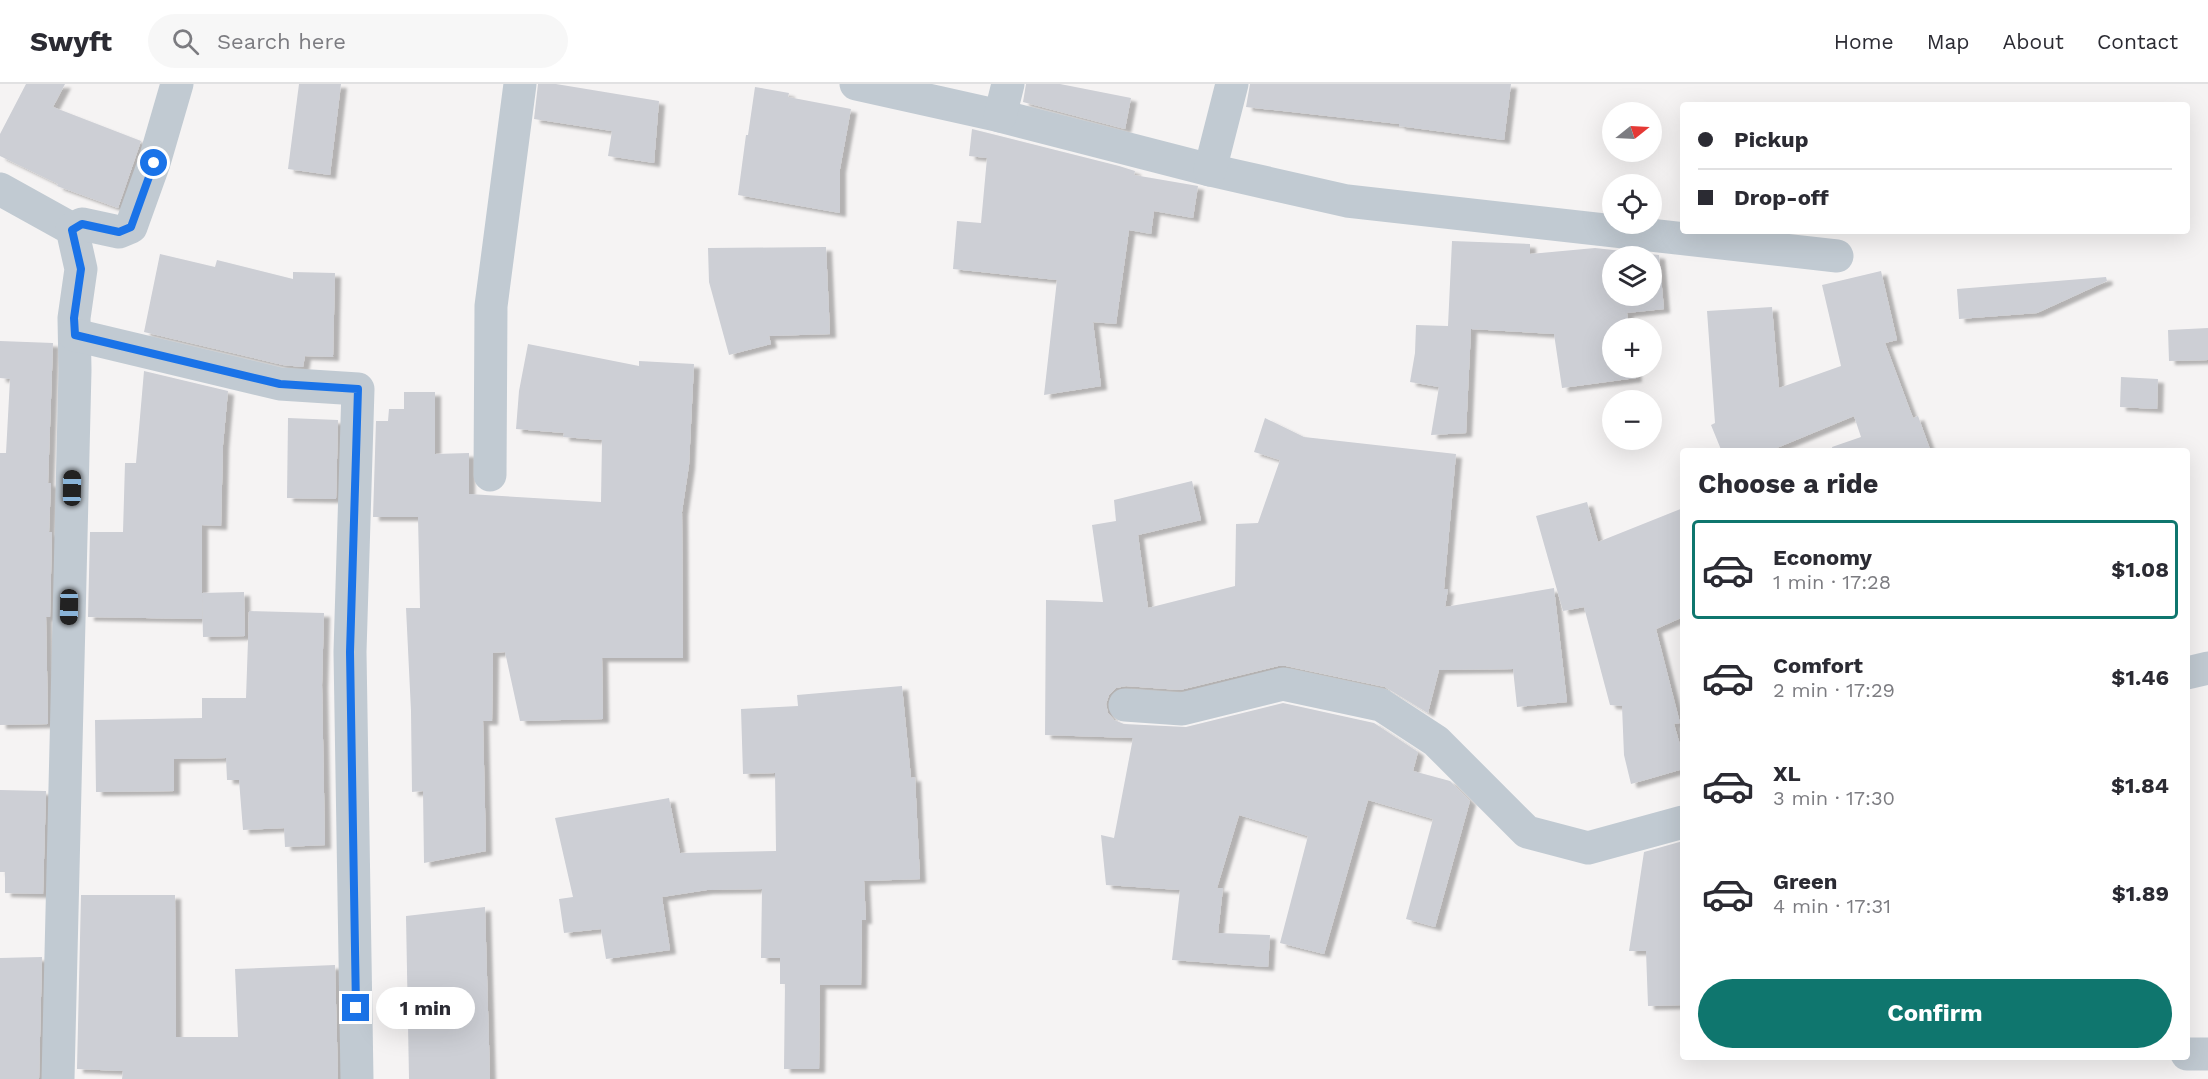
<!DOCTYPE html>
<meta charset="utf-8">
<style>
body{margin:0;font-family:"Work Sans",sans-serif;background:#f7f7f7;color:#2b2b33;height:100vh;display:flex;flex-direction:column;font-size:22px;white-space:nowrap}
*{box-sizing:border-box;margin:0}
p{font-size:20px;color:#7c7c81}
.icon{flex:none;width:33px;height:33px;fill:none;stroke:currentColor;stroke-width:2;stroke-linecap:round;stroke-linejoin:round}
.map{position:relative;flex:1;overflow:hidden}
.sheet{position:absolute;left:1680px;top:364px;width:510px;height:612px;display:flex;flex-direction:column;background:#fff;border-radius:6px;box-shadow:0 6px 24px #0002}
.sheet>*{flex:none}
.banner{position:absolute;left:1680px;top:18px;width:510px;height:132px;border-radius:6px;box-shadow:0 6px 24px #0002;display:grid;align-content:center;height:132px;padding:0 18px;background:#fff}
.needle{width:39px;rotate:72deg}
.fabs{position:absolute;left:1602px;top:18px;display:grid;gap:12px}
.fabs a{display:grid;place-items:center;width:60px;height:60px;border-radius:50%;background:#fff;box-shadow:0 6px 24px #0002;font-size:30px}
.end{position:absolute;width:27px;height:27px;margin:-14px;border:8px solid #1a73e8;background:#fff;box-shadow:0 0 0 3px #fff}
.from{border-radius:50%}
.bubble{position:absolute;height:42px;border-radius:21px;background:#fff;box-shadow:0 6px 24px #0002;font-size:20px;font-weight:700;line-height:42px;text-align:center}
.car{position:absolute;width:18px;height:36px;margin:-18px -9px;border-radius:8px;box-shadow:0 0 4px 2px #0007;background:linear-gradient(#222 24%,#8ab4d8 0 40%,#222 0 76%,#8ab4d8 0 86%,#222 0)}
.banner b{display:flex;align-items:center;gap:21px;height:57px;font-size:22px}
.banner b+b{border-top:2px solid #e1e1e2}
.banner i{width:15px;height:15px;background:#2b2b33}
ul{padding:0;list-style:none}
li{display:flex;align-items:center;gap:18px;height:99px;margin:0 12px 9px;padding:0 6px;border:3px solid transparent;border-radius:6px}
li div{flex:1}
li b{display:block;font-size:22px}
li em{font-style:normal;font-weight:700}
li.selected{border-color:#0f766e}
li>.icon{width:54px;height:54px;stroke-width:1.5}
h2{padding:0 18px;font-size:27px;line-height:72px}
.primary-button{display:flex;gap:12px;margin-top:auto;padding:12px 18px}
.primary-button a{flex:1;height:69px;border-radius:36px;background:#0f766e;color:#fff;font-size:24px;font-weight:700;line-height:69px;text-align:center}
header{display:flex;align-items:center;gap:36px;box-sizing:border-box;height:84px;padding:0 30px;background:#fff;border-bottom:2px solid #e1e1e2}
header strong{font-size:28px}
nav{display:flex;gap:33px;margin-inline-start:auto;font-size:21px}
.search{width:420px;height:54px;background:#f7f7f7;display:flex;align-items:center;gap:15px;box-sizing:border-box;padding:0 21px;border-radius:33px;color:#7c7c81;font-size:22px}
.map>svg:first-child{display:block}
</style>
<header>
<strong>Swyft</strong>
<div class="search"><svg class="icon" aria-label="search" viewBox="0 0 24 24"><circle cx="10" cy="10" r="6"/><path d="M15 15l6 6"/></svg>Search here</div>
<nav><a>Home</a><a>Map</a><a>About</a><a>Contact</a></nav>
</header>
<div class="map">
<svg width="2208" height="995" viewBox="0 0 2208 995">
<defs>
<filter id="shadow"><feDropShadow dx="6" dy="4" stdDeviation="1.5" flood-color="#0004"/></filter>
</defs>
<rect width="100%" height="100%" fill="#f5f3f3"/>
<!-- building -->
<g fill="#cdcfd5" fill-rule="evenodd" filter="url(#shadow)">
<polygon points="26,0 65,0 53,23 141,57 118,124 57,102 58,100 0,72 0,50"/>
<polygon points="299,0 341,0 330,91 288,85"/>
<polygon points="538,0 556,0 659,17 654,79 608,72 612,47 534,35"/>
<polygon points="1026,0 1060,0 1131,14 1125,45 1023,18"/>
<polygon points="1250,0 1511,0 1504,56 1399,42 1399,40 1246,23"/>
<polygon points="755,3 789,9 788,13 851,25 840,85 840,129 738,111 746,51 748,51"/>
<polygon points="972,45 1119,82 1135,87 1134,91 1198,102 1193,134 1154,127 1151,150 1129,146 1116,240 1093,238 1101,302 1044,311 1057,196 953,185 957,137 981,139 987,74 969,72"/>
<path d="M1452,157L1530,160V170L1595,164L1659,171L1664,225L1627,229L1629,244H1612V284H1635L1636,294L1562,304L1554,250L1471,245L1466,349L1431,351L1439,303L1410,298L1415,269L1416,241L1448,242ZM1612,172H1652V212H1612Z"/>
<polygon points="826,163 830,250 769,252 771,260 729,271 709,198 708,164"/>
<polygon points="160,170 215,183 217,176 293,195 293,188 335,189 333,273 305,272 303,283 283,281 144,248"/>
<polygon points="1881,187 1897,256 1885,259 1913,334 1918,332 1931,368 1833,368 1832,363 1861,353 1854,332 1767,368 1722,368 1711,341 1715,339 1707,227 1772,223 1779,304 1841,282 1822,201"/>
<polygon points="2106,193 2107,197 2037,229 1959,235 1957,205"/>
<polygon points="2208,244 2208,276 2169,277 2168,246"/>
<polygon points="0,257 53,259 48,399 51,399 49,448 52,448 50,533 46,533 48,640 0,641 0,369 6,369 10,295 0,294"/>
<polygon points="528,260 639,282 639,277 694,280 689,381 682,428 683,574 602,574 603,635 520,637 505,568 493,569 492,637 483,637 486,767 424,779 423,707 412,708 411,627 406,524 420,524 418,433 373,433 376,337 388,337 389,325 404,325 404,308 435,308 435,370 469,369 469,410 601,418 602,356 563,353 564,349 516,345 519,307"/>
<polygon points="144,287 228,307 223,361 221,442 202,441 202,535 88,533 90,448 123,448 125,379 136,379"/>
<polygon points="2121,293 2158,295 2157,325 2120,323"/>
<polygon points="288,334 338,336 336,415 287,414"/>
<polygon points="1265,334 1304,353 1456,370 1444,505 1448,505 1445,523 1554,504 1567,618 1517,623 1513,585 1439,586 1428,629 1385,603 1286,582 1278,582 1180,606 1126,602 1116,604 1109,611 1106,620 1108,629 1114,636 1124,640 1186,643 1283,619 1374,639 1418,668 1413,687 1450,697 1470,717 1435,843 1406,835 1433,735 1368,716 1324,870 1280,859 1308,752 1239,731 1217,804 1223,804 1218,849 1270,851 1268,883 1172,876 1180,806 1106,801 1101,751 1114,754 1133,654 1045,651 1046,516 1103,518 1092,441 1116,437 1114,416 1192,397 1201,436 1138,451 1148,524 1235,502 1236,440 1258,439 1280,376 1254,368"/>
<polygon points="1587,418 1598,458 1683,424 1683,533 1656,545 1680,639 1674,640 1683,671 1683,685 1631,700 1624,671 1622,622 1610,621 1584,523 1563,527 1536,432"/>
<polygon points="244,508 245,552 203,553 202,509"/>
<polygon points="249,527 324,529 322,601 325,761 285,763 284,744 243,746 239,696 227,696 226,674 174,675 174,707 96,708 95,636 202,634 202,614 246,614"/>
<polygon points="902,602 911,694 915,693 920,795 864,797 866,836 862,836 861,901 820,901 819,985 784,985 785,900 780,900 780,874 761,874 762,805 707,806 662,813 670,866 606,875 601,845 564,849 559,815 573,813 555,734 669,714 680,769 776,767 775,689 743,690 741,625 798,622 797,611"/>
<polygon points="0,706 46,707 43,810 5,809 5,788 0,788"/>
<polygon points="1683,757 1683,921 1648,922 1646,867 1629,867 1644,768"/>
<polygon points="81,811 175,811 176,953 238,953 235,885 335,881 338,995 122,995 123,987 77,985"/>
<polygon points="485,823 490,995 409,995 406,832"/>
<polygon points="42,873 39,995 0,995 0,874"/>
</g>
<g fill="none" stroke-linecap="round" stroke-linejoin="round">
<!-- minor -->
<g stroke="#c1cad2" stroke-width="33">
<polyline points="856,0 1000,32 1210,86 1347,117 1837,172"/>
<polyline points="1000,32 1008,0"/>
<polyline points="1210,86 1232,0"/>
<polyline points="0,105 72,145 81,185 74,234 75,286 58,995"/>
<polyline points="72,145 82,140 119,148 131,143 154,79 177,0"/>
<polyline points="75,251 280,300 358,305 350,568 357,995"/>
<polyline points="490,391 491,222 520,0"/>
<polyline points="2187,589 2208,584"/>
<polyline points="1125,621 1182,625 1283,600 1381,621 1436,657 1527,748 1588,764 1683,738"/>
<polyline points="2187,970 2208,970"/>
</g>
</g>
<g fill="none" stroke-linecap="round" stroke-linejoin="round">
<!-- route -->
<polyline stroke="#1a73e8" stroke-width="8" points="154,79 131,143 119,148 82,140 72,146 81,185 74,234 75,251 280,300 358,305 350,568 356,924"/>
</g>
</svg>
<div class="fabs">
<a><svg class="needle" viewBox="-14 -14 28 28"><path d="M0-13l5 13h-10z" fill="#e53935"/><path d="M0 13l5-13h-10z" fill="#7c7c81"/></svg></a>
<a><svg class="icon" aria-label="locate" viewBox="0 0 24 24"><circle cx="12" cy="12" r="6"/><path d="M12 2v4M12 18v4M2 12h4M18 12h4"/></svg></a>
<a><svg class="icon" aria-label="layers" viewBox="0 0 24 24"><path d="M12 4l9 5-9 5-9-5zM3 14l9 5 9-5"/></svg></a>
<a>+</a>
<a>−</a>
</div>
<i class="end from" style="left:154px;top:79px"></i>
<i class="end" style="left:356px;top:924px"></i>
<div class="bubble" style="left:376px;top:903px;width:99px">1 min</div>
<i class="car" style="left:72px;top:404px;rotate:1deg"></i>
<i class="car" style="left:69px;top:523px;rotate:181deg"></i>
<div class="banner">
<b><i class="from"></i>Pickup</b>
<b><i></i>Drop-off</b>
</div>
<section class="sheet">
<h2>Choose a ride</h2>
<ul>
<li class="selected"><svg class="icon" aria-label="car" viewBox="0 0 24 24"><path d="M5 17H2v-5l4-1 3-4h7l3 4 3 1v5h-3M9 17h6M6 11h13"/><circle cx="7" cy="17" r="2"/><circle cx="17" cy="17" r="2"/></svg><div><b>Economy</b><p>1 min · 17:28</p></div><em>$1.08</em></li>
<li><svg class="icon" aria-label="car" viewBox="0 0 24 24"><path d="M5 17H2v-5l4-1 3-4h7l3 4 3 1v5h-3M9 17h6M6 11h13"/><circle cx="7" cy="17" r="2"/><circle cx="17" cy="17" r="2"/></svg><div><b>Comfort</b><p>2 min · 17:29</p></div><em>$1.46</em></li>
<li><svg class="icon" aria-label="car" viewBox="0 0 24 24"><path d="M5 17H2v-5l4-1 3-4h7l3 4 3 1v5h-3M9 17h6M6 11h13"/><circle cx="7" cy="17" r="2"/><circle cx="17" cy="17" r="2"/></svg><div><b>XL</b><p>3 min · 17:30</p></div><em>$1.84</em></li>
<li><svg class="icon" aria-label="car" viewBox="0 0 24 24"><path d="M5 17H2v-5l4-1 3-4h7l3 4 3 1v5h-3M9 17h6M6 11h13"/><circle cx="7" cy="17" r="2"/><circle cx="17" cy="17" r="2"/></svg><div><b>Green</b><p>4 min · 17:31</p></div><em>$1.89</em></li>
</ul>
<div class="primary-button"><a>Confirm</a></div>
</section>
</div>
